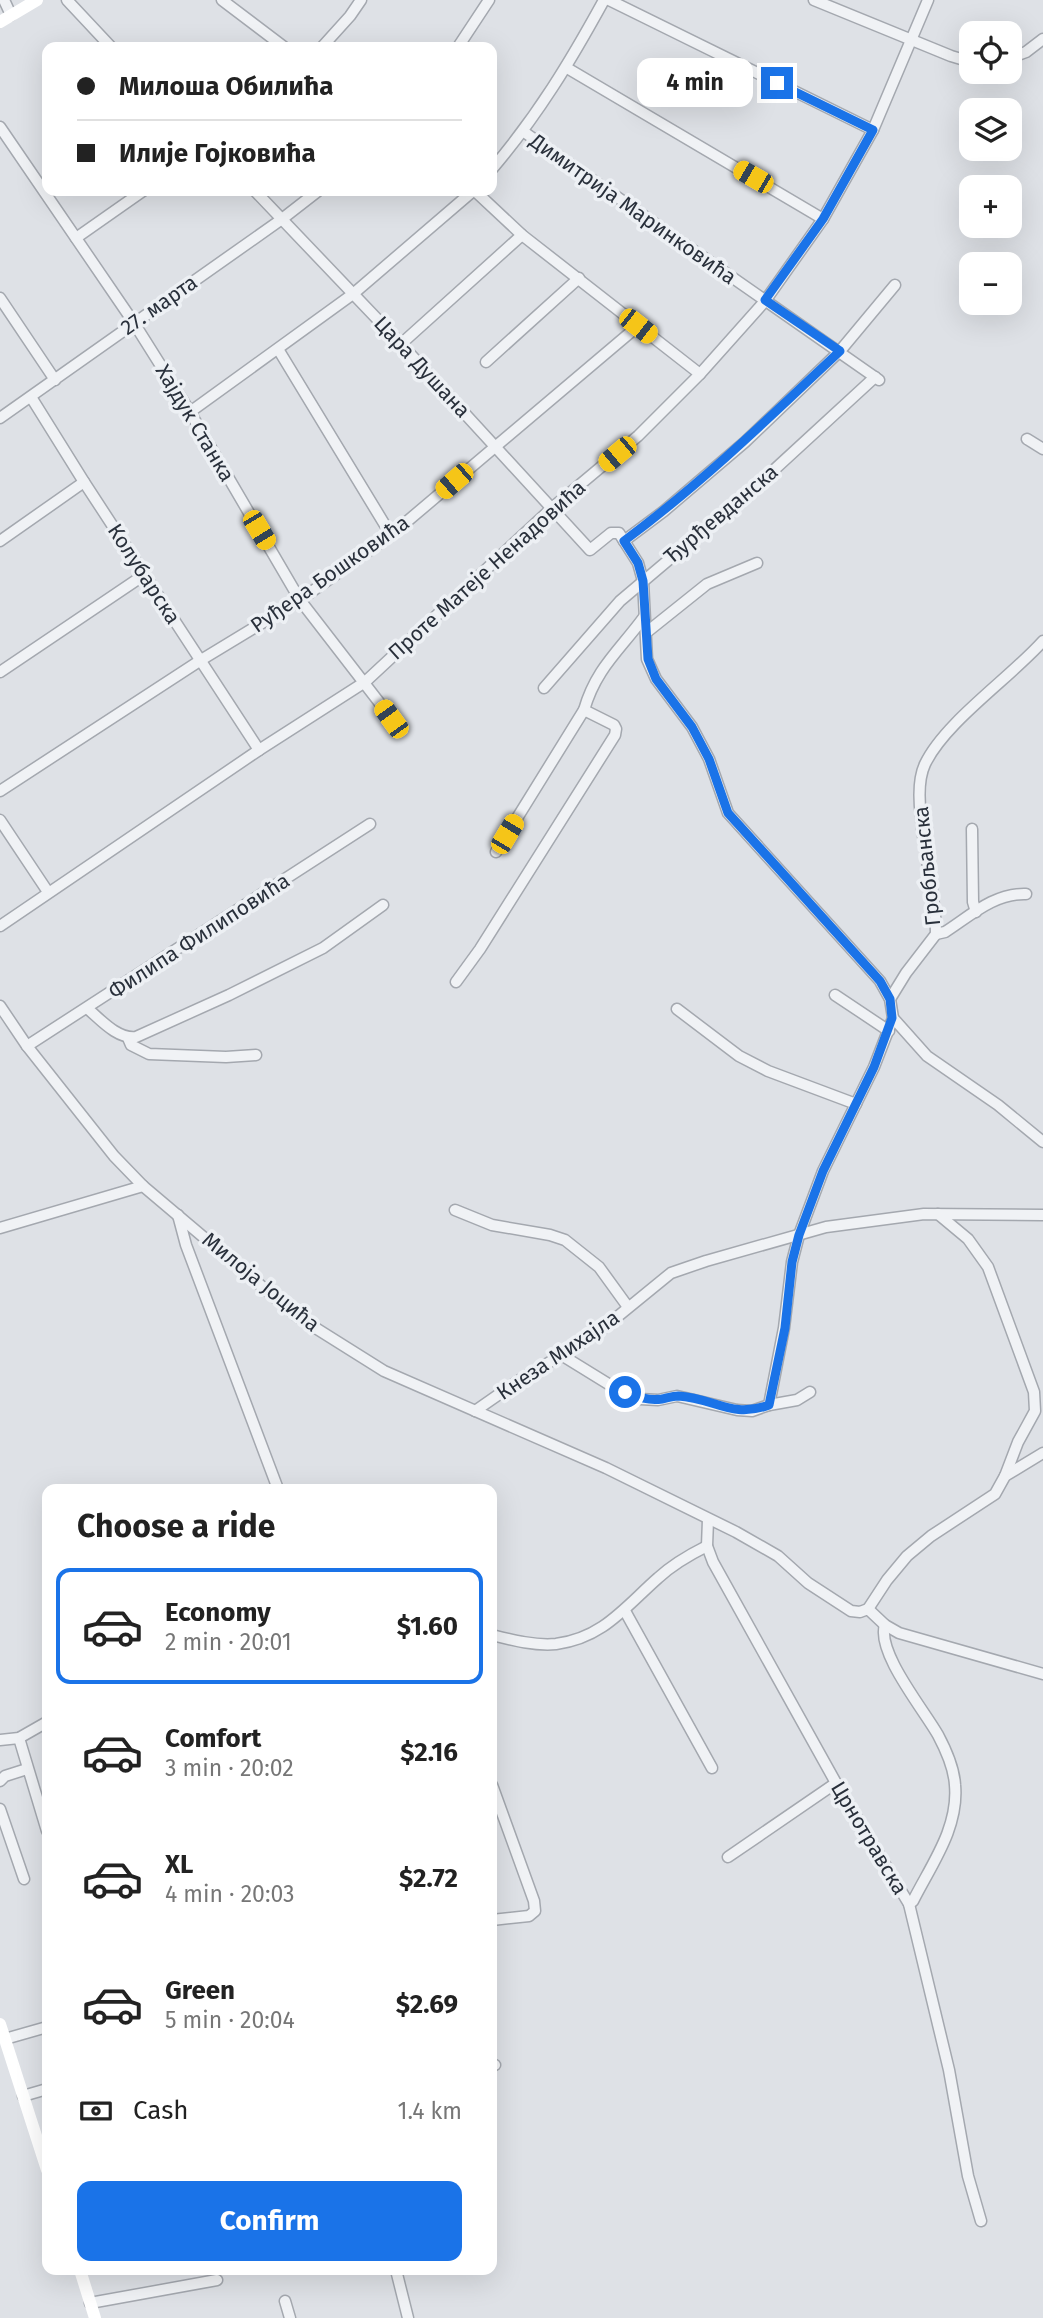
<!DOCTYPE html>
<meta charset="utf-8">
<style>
body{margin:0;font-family:"Fira Sans",sans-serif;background:#f2f2f2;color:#222;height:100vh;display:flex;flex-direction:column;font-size:26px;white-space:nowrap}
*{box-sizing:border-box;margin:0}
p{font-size:23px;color:#767676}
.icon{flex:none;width:38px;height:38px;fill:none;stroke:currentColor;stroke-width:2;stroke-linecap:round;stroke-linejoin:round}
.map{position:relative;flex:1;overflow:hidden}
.drawer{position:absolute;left:42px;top:1484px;width:455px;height:791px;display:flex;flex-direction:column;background:#fff;border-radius:14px;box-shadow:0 7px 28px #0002}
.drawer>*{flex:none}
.hud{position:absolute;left:42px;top:42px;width:455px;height:154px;border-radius:14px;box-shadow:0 7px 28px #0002;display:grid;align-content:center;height:154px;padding:0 35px;background:#fff}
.controls{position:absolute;left:959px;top:21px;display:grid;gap:14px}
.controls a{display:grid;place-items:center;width:63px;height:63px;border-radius:14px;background:#fff;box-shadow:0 7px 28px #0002;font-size:35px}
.end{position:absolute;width:32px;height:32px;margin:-16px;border:9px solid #1a73e8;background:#fff;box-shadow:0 0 0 4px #fff}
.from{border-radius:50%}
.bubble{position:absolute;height:49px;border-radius:14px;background:#fff;box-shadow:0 7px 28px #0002;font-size:23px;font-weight:700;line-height:49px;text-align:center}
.car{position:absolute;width:21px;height:42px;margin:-21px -10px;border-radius:9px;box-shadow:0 0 5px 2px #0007;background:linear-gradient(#f5c518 24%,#345 0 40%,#f5c518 0 76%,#345 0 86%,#f5c518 0)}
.hud b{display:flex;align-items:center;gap:24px;height:66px;font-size:26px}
.hud b+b{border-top:2px solid #e0e0e0}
.hud i{width:18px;height:18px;background:#222}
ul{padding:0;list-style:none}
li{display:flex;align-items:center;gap:21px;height:116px;margin:0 14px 10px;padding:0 21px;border:4px solid transparent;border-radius:14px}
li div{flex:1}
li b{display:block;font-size:26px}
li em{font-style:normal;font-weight:700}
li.current{border-color:#1a73e8}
li>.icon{width:63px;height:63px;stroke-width:1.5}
h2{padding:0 35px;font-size:32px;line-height:84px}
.pay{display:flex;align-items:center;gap:18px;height:77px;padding:0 35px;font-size:26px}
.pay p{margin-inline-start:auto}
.primary-button{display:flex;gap:14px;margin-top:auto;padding:14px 35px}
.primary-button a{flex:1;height:80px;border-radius:14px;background:#1a73e8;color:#fff;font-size:28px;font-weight:700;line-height:80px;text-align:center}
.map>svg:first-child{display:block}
</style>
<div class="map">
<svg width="1043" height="2318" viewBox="0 0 1043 2318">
<rect width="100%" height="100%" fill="#dee1e6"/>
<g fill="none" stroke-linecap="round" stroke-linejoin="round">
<defs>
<g id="street">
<polyline points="4,0 11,15"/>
<polyline points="67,0 111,47"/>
<polyline points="222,0 284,47"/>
<polyline points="609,0 873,130"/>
<polyline points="814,0 951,56 971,62"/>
<polyline points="322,47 350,16 361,0"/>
<polyline points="458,47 489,0"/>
<polyline points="1010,58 1026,52 1043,39"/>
<polyline points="567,68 823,219"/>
<polyline points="0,127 134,323 190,412 300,600 392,719"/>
<polyline points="524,132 879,380"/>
<path d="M492,169C538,115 570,62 604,0"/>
<polyline points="255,191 401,344 590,550 611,533 619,533 638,563 643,581 647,659 656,679 692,727 709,759 728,813 880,981 890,999 893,1018 874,1067 823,1171 799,1235 792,1262 784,1328 769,1405"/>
<polyline points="475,191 522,235 700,374"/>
<polyline points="76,238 143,191"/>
<polyline points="0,298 55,380"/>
<polyline points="401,344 522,235"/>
<polyline points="278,349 391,535"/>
<polyline points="486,362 579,278"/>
<polyline points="31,397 84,482 259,750"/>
<polyline points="190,412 353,294 473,191"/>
<polyline points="0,418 282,219 318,191"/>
<polyline points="1027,439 1043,449"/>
<polyline points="0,541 84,482"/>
<polyline points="624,541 664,511 745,442 840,351 895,285"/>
<polyline points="647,632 707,584 757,563"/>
<polyline points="0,672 144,575"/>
<polyline points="544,688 620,601 763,480 875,377"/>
<polyline points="0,791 201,660 300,600 391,535 638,326"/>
<polyline points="0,820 48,892"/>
<polyline points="972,829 973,902 976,912"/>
<path d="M496,852L584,710C596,668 620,650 644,617"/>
<polyline points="0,926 259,750 365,682 552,508 638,436 700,374 765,301 823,219 873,130 928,0"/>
<path d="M936,934L945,932C970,916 994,893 1026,894"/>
<polyline points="456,982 480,949 615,735 616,729 614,725 584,710"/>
<polyline points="835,995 889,1031"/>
<path d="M890,999L906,973L936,934C936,895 924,856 921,817C919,801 918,779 925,764C945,722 1010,678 1043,641"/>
<polyline points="0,1006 27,1046 114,1156 143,1186 298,1317 384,1371 606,1468 736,1532 778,1556 808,1583 851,1611 860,1612 868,1609 885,1625 899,1633 1043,1674"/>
<path d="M88,1009C101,1020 117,1039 136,1037L229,995L323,948L383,905"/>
<polyline points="677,1009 739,1056 768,1071 856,1104"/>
<polyline points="893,1018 927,1056 998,1105 1043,1142"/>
<polyline points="128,1038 131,1045 149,1054 226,1057 256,1055"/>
<polyline points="27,1046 370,824"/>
<polyline points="455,1210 492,1225 550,1235 565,1240 599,1267 628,1307"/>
<polyline points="938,1214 968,1239 988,1267 1034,1392 1035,1411 1018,1442 1005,1476"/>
<polyline points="178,1215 186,1245 278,1489"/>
<polyline points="0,1228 143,1186"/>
<polyline points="563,1356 610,1385 640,1399 658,1400 677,1396 737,1410 752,1411 769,1405 797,1400 810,1392"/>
<polyline points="475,1411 518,1381 595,1335 671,1273 706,1261 826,1227 924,1214 1043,1215"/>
<polyline points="708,1520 707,1546 713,1562 836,1783 909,1904 949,2070 968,2176 981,2221"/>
<polyline points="868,1609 887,1580 907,1556 931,1536 995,1494 1005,1476 1043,1453"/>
<polyline points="625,1611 712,1768"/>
<path d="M885,1625C876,1652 924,1710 938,1735C946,1750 954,1768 955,1785C959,1828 931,1865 913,1901L909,1904"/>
<path d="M492,1635C512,1640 535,1646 556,1644C603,1638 625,1607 658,1578C672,1565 691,1554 707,1546"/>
<polyline points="19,1738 47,1831"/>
<polyline points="0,1740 19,1738 47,1722"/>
<polyline points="0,1781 5,1776 27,1769"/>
<polyline points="492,1785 534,1901 535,1911 529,1916 492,1920"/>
<polyline points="0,1809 24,1879"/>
<polyline points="728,1857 836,1783"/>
<polyline points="5,2039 47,2027"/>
<polyline points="492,2065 495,2065"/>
<polyline points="23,2096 47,2089"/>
<polyline points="396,2270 408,2318"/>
<polyline points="285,2301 290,2318"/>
<polyline points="90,2303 217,2280"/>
</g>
</defs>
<!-- street casing -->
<use href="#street" stroke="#a4a8af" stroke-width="13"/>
<!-- street -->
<use href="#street" stroke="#f0f2f5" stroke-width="10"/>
<!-- secondary -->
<g stroke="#fff" stroke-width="12">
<polyline points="0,22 37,0"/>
<polyline points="0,2024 47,2170"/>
<polyline points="80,2270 95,2318"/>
</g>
</g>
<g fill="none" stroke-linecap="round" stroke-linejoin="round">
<!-- route -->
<path stroke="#1a73e8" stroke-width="9" d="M625,1392C638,1397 648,1401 662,1399C667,1398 673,1396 678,1396C715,1398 731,1419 769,1405L785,1328L792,1262L799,1235L823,1171L874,1067L892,1018L890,999L880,981L728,813L709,759L692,727L656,679L648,659L643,581L638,563L624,541C702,483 770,417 840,351L765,300L823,219L873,130L777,83"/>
</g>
<g text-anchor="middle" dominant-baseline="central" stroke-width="7" stroke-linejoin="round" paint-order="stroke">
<!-- street labels -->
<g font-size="21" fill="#29303b" stroke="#edf0f4">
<text transform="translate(633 209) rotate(35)">Димитрија Маринковића</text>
<text transform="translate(159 305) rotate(-35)">27. марта</text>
<text transform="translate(422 367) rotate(47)">Цара Душана</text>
<text transform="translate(195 423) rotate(59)">Хајдук Станка</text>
<text transform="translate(721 514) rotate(-40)">Ђурђевданска</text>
<text transform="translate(487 570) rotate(-42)">Проте Матеје Ненадовића</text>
<text transform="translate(144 574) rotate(57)">Колубарска</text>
<text transform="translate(330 574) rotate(-35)">Руђера Бошковића</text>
<text transform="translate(927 866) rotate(-96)">Гробљанска</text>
<text transform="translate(199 936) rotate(-33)">Филипа Филиповића</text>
<text transform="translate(261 1282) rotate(39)">Милоја Јоцића</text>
<text transform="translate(558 1355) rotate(-34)">Кнеза Михајла</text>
<text transform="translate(869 1838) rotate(59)">Црнотравска</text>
</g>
</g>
</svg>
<div class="controls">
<a><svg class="icon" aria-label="locate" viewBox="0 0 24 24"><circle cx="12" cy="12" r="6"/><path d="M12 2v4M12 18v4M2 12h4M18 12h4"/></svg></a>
<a><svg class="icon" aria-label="layers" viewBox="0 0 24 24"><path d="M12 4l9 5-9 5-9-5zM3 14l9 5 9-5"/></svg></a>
<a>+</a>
<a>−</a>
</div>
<i class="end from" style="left:625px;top:1392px"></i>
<i class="end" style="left:777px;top:83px"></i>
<div class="bubble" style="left:637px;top:58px;width:116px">4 min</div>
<i class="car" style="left:753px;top:177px;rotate:300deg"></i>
<i class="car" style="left:638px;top:326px;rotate:128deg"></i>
<i class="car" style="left:617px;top:454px;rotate:230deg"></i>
<i class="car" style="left:454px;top:481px;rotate:229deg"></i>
<i class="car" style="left:259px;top:530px;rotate:149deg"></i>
<i class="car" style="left:391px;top:719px;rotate:324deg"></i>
<i class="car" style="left:507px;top:834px;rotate:31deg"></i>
<div class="hud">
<b><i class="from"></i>Милоша Обилића</b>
<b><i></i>Илије Гојковића</b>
</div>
<section class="drawer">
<h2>Choose a ride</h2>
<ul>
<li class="current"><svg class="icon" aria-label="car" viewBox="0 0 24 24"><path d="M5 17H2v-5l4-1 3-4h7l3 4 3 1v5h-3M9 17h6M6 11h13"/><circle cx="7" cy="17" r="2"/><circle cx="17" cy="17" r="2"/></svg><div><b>Economy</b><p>2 min · 20:01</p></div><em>$1.60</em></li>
<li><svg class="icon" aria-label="car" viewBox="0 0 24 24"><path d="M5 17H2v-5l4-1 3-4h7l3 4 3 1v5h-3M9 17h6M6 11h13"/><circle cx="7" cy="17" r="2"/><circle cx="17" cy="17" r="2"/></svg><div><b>Comfort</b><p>3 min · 20:02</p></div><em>$2.16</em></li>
<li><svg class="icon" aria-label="car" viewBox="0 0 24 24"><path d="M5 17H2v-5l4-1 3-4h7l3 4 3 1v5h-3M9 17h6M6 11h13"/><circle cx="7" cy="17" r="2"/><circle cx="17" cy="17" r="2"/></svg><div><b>XL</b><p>4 min · 20:03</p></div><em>$2.72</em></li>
<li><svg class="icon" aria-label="car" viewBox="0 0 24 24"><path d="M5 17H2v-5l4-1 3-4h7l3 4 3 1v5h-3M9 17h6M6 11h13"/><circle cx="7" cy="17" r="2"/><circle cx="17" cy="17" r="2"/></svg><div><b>Green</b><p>5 min · 20:04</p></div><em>$2.69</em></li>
</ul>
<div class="pay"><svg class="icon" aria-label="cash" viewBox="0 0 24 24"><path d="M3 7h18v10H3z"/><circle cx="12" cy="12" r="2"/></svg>Cash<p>1.4 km</p></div>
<div class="primary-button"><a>Confirm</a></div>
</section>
</div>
